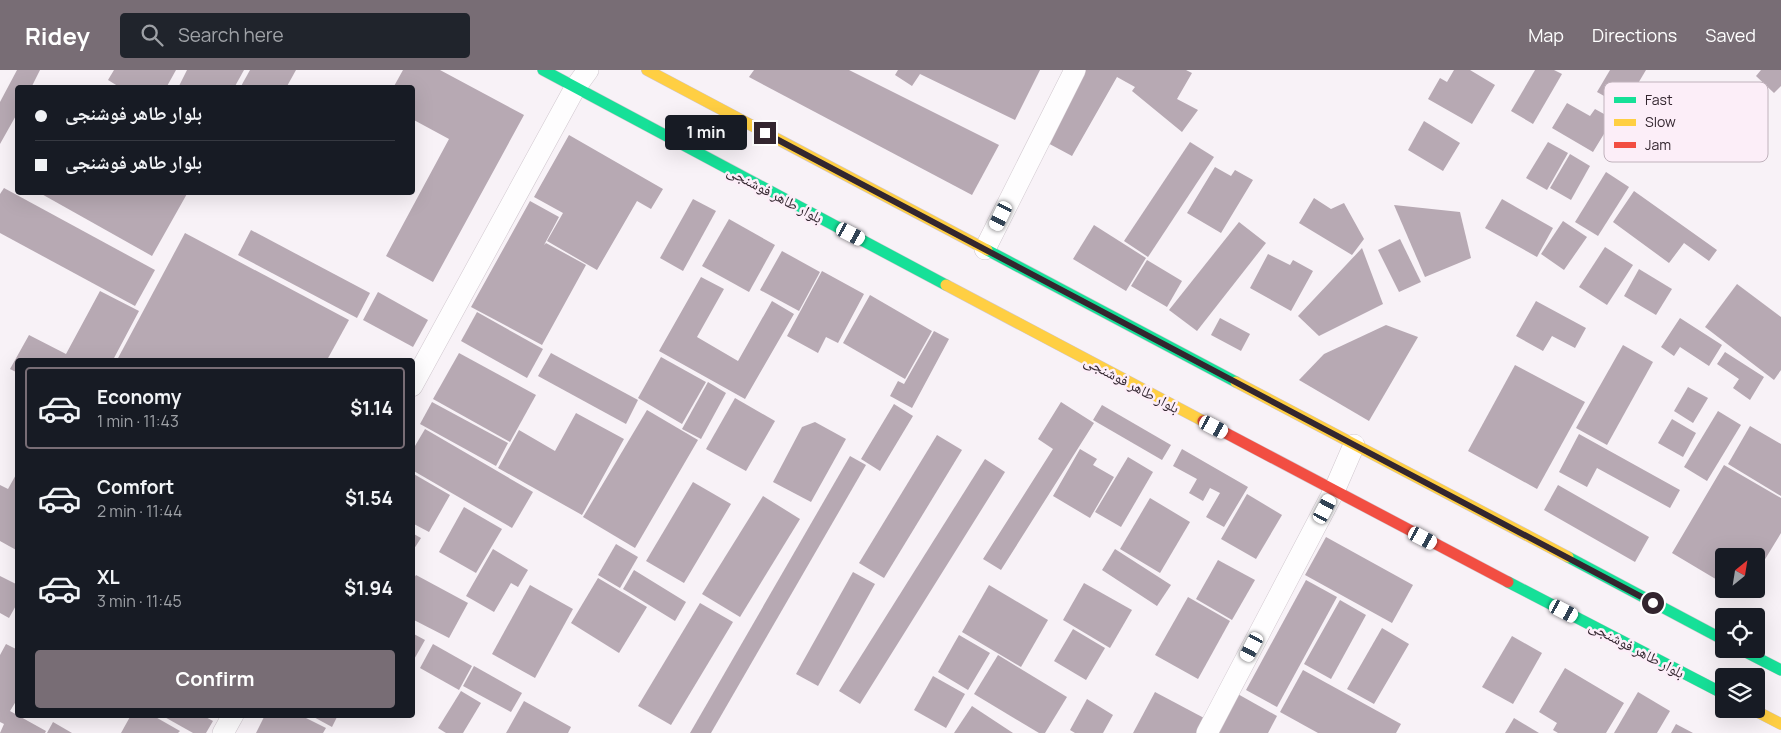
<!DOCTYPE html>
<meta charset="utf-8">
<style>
body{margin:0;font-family:Manrope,"Noto Naskh Arabic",sans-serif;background:#20242c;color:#f1f3f6;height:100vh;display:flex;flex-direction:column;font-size:19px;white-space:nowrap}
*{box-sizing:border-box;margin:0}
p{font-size:16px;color:#9ea1a6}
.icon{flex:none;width:28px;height:28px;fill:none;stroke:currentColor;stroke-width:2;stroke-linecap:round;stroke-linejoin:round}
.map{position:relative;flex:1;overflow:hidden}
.side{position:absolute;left:15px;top:288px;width:400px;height:360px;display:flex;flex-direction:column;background:#171b24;border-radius:5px;box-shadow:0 5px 20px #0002}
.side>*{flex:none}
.banner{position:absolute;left:15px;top:15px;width:400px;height:110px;border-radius:5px;box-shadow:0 5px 20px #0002;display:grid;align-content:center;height:110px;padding:0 20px;background:#171b24}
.needle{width:32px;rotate:30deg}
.controls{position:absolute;left:1715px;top:478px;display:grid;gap:10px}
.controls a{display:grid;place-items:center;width:50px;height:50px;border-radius:5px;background:#171b24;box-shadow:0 5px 20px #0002;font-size:25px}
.end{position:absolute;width:22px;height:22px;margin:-11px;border:6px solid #33262f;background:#fff;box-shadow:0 0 0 2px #fff}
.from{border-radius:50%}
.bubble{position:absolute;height:35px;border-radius:5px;background:#171b24;box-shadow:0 5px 20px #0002;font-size:16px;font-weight:700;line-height:35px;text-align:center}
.car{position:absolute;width:15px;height:30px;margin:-15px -8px;border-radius:6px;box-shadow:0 0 4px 1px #0007;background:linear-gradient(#fff 24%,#345 0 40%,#fff 0 76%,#345 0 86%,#fff 0)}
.banner b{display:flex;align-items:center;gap:18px;height:48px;font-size:19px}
.banner b+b{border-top:1px solid #363941}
.banner i{width:12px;height:12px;background:#f1f3f6}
ul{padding:9px 0 0;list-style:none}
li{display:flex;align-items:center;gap:15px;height:82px;margin:0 10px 8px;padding:0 10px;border:2px solid transparent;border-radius:5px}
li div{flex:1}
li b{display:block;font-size:19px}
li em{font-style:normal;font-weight:700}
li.selected{border-color:#786d75}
li>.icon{width:45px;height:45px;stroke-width:1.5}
.primary-button{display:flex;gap:10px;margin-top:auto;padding:10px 20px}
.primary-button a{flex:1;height:58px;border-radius:5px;background:#786d75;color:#fff;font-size:20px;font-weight:700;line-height:58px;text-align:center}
header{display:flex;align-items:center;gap:30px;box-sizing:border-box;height:70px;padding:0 25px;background:#786d75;color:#fff}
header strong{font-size:24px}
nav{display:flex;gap:28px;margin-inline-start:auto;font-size:18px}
.search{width:350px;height:45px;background:#20242c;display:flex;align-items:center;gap:12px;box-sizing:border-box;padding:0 18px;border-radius:5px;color:#9ea1a6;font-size:19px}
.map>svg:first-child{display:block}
</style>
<header>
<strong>Ridey</strong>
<div class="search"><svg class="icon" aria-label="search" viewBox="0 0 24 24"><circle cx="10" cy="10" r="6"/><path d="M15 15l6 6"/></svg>Search here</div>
<nav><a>Map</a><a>Directions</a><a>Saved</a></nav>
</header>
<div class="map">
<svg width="1781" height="663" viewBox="0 0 1781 663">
<rect width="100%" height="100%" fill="#f8f2f7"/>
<!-- building -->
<g fill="#b7a9b3">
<polygon points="17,0 40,0 31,18 18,18 18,42 0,74 0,32"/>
<polygon points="114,0 176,0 166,18 121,18 108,10"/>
<polygon points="187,0 244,0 234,18 178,18"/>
<polygon points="250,0 296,0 286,18 240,18"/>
<polygon points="403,0 440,0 524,45 433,212 386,186 449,69 412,49 412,18 393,18"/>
<polygon points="754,0 849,0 999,75 972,125 749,7"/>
<polygon points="898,0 1040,0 1015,50 920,4 912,16 895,5"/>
<polygon points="1085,0 1186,0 1192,3 1177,29 1198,40 1182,62 1132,21 1135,17 1117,7 1072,86 1044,71"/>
<polygon points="1454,0 1470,0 1495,15 1472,54 1428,29 1440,8 1447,12"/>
<polygon points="1535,0 1554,0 1562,4 1533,54 1511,41"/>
<polygon points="1610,0 1646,0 1624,37 1597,22"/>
<polygon points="1761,0 1781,0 1781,16 1774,23 1756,6"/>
<polygon points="1567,33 1590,46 1595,39 1613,49 1593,82 1552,58"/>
<polygon points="1424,51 1460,73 1443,101 1408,80"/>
<polygon points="569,65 663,119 651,139 637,131 597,200 547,171 563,143 534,127"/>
<polygon points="1190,72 1214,87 1148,187 1124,171"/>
<polygon points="1548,72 1568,83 1547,120 1526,108"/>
<polygon points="1570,84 1590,96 1571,130 1550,118"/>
<polygon points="1215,97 1231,106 1235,100 1253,110 1221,163 1187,143"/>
<polygon points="1606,102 1629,117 1598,166 1575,152"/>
<polygon points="4,118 155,200 135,236 0,163 0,124"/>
<polygon points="1634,121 1717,180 1709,191 1684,173 1669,193 1613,152"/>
<polygon points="38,122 188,122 152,186"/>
<polygon points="1314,128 1331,139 1344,133 1364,169 1352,185 1299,153"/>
<polygon points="693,129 716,141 683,201 660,188"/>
<polygon points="1502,129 1553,158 1537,187 1485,158"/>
<polygon points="530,131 559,147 544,175 546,173 586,195 542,275 471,237"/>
<polygon points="1394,135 1460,142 1471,188 1425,207"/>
<polygon points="729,149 775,175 749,222 702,196"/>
<polygon points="1563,151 1587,167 1564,200 1541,184"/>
<polygon points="1239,152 1266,173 1197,261 1169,240"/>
<polygon points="1094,155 1146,188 1126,221 1073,189"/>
<polygon points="251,160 370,223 357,248 238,185"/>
<polygon points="185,163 349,250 327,290 117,290"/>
<polygon points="1400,169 1421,212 1399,222 1378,180"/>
<polygon points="1605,177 1633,195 1607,235 1579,217"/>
<polygon points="1362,178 1383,234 1319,266 1298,246"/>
<polygon points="782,181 820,202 799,241 760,220"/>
<polygon points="1268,184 1290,195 1293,190 1313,201 1291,241 1250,218"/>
<polygon points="1147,190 1182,211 1167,237 1131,216"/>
<polygon points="1639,199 1672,219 1656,245 1624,226"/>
<polygon points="822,201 864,224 838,273 826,267 818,283 787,266"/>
<polygon points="701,207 724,219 697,267 738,291 772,231 794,244 745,329 659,281"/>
<polygon points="1737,214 1781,247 1781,300 1774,310 1705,257"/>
<polygon points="100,221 139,241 113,290 18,290 18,303 10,299 29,265 66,284"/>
<polygon points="378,222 428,250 413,277 363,250"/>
<polygon points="870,225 932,261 905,309 843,273"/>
<polygon points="1536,231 1586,258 1575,278 1552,266 1543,281 1516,266"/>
<polygon points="477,242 543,279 527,308 461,271"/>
<polygon points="1220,248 1250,264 1241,281 1211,265"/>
<polygon points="1680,248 1722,275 1709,296 1680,277 1674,286 1661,277"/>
<polygon points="1386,255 1418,267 1369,351 1299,310 1324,284"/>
<polygon points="934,261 949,269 912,338 890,326 898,311 904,314"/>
<polygon points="1623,275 1653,292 1607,375 1576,358"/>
<polygon points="1725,282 1764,307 1750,330 1733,318 1739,309 1717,294"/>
<polygon points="459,283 536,325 510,372 433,329"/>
<polygon points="551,283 638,330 626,354 538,306"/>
<polygon points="661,287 706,312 682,354 638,328"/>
<polygon points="1515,295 1585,332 1537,419 1468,381"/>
<polygon points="708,312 726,323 701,369 682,359"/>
<polygon points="1688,317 1708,328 1693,353 1674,341"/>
<polygon points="735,328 775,351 746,401 706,379"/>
<polygon points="432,332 508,373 496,396 420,354"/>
<polygon points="1061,332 1094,353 1001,500 983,489 1053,379 1038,369"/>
<polygon points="894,334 913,346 880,401 861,389"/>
<polygon points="1102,335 1171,375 1162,390 1093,350"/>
<polygon points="647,340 698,370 635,478 583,447"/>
<polygon points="1718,341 1741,355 1707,411 1684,397"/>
<polygon points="576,343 624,369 582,445 498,398 519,360 555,381"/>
<polygon points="1672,349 1696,363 1683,387 1658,373"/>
<polygon points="815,352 846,369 811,432 773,412 802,357"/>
<polygon points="1750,356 1781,374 1781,426 1728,394"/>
<polygon points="425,359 533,422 512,458 412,400 412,381"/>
<polygon points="1579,364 1680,420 1670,438 1597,398 1587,417 1559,402"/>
<polygon points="937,365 962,380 884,508 859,493"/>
<polygon points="1080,379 1097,389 1093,395 1114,407 1090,448 1053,426"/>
<polygon points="1182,379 1248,417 1224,457 1206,447 1220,423 1210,418 1203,431 1189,423 1197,409 1173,396"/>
<polygon points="850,386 866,395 711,663 690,663"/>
<polygon points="1128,387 1153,402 1121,457 1095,442"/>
<polygon points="985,389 1005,402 860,634 839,621"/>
<polygon points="1724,395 1781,428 1781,463 1756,504 1756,486 1724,486 1724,514 1672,483"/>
<polygon points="18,401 18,481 0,471 0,415 8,419"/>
<polygon points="412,403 450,425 429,462 412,453"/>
<polygon points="693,412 731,434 684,513 646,491"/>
<polygon points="1558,415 1649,467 1635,492 1544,440"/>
<polygon points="1247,424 1282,445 1256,489 1221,469"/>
<polygon points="763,426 800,449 740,547 702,524"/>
<polygon points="1150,428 1190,452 1160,503 1120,479"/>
<polygon points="464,437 502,459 476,503 439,482"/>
<polygon points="412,463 421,468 412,482"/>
<polygon points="1326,467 1413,515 1392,553 1305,505"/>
<polygon points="616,474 638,487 620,518 598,505"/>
<polygon points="493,479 528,500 518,517 511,513 494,542 466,526"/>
<polygon points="1115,479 1171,515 1157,536 1102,500"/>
<polygon points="1218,490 1255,510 1232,550 1196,529"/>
<polygon points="634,500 686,532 675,551 623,519"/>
<polygon points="853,502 875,514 818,616 796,604"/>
<polygon points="416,505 468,533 449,568 412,549 412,511"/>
<polygon points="0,506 18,515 18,532 9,548 0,543"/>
<polygon points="598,508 647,537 619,583 571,553"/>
<polygon points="1306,510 1337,527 1277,637 1246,620"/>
<polygon points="1084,513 1132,540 1110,578 1063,550"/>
<polygon points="530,515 573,539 535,608 492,584"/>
<polygon points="989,515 1048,550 1021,597 962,562"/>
<polygon points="1732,519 1747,519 1743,526"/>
<polygon points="1188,527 1230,551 1198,609 1155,585"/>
<polygon points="1340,530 1366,545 1331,609 1304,594"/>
<polygon points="700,533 733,552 671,655 638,636"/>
<polygon points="1382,558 1409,574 1374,634 1347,619"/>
<polygon points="1073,559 1105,578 1086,610 1054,591"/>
<polygon points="412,563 425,570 412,593"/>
<polygon points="959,565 990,583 968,620 938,602"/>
<polygon points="1512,566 1542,583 1513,634 1482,617"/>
<polygon points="6,574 18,580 18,628 10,641 46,661 45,663 0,663 4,654 0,652 0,585"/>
<polygon points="433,574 472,596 459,620 420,598"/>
<polygon points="998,585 1067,627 1045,663 1039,663 974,624"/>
<polygon points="474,596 522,623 511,642 463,616"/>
<polygon points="1565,598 1624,633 1606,663 1558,663 1553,660 1557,653 1539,642"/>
<polygon points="1303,600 1401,654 1396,663 1318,663 1280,642"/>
<polygon points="933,606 965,624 946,658 914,640"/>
<polygon points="461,621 481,633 463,663 446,663 438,658"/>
<polygon points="1155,622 1204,648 1196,663 1133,663"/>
<polygon points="1638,622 1670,641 1657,663 1614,663"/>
<polygon points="1236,623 1277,646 1268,663 1214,663"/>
<polygon points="1087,629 1113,645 1103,663 1075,663 1070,660"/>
<polygon points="524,631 571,657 568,663 506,663"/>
<polygon points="972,636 1013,663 954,663"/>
<polygon points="131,645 152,645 180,661 178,663 121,663"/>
<polygon points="161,645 202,645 213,651 206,663 193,663"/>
<polygon points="265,645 300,645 326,658 323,663 256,663"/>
<polygon points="310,645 338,645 332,657"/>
<polygon points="1514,648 1539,663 1505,663"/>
<polygon points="53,652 72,663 47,663"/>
<polygon points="1676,654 1693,663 1671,663"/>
</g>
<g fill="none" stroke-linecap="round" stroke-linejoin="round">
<defs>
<g id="street">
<polyline points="985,179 1075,0"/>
<polyline points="412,316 575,18 588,0"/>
<polyline points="223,663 233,645"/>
<polyline points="1207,663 1334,421 1354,375"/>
</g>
<g id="fast">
<polyline points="543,0 946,215"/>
<polyline points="987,180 1236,312"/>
<polyline points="1568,487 1724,570"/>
<polyline points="1508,512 1724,624"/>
<polyline points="1740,579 1781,600"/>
</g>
<g id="slow">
<polyline points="647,0 987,180"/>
<polyline points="946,215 1203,351"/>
<polyline points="1236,312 1568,487"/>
<polyline points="1752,639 1781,654"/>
</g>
<polyline id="jam" points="1203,351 1508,512"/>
</defs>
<!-- street casing -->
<use href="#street" stroke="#d0c7ce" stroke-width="22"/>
<!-- fast casing -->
<use href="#fast" stroke="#d0c7ce" stroke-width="12"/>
<!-- slow casing -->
<use href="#slow" stroke="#d0c7ce" stroke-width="12"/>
<!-- jam casing -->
<use href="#jam" stroke="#d0c7ce" stroke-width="12"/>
<!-- street -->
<use href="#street" stroke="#fefdfe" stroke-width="21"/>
<!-- fast -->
<use href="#fast" stroke="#16e098" stroke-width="11"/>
<!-- slow -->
<use href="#slow" stroke="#ffcf43" stroke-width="11"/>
<!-- jam -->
<use href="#jam" stroke="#f24e42" stroke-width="11"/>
</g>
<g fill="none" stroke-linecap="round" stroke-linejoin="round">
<!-- route -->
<polyline stroke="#33262f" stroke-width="6" points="765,63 1653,533"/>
</g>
<g text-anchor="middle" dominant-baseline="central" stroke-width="5" stroke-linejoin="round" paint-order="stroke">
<!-- street labels -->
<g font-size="15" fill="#33262f" stroke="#fceef8">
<text transform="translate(775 124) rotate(28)">بلوار طاهر فوشنجی</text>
<text transform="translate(1132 314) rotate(28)">بلوار طاهر فوشنجی</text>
<text transform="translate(1637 579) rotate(28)">بلوار طاهر فوشنجی</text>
</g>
</g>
<!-- legend -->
<rect x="1604" y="12" width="164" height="80" rx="8" fill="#fceef8" stroke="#c0b2bc" stroke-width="1"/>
<rect x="1614" y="27" width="22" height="6" fill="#16e098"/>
<rect x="1614" y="49" width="22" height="7" fill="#ffcf43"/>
<rect x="1614" y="72" width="22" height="6" fill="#f24e42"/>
<g font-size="14" fill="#33262f">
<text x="1645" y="35">Fast</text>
<text x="1645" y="57">Slow</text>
<text x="1645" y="80">Jam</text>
</g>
</svg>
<div class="controls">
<a><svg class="needle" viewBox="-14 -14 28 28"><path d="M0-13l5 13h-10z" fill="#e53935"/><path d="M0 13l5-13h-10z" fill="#9ea1a6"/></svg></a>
<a><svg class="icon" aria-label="locate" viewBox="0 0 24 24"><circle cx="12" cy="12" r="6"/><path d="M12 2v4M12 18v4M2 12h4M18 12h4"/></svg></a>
<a><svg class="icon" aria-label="layers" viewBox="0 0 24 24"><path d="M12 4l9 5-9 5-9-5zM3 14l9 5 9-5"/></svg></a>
</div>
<i class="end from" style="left:1653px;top:533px"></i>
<i class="end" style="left:765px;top:63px"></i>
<div class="bubble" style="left:665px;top:45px;width:82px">1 min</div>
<i class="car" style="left:1001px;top:146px;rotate:206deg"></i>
<i class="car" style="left:851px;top:164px;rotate:118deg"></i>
<i class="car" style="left:1214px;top:357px;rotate:118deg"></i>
<i class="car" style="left:1325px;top:439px;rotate:28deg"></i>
<i class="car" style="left:1423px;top:468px;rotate:118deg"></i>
<i class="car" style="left:1564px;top:541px;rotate:118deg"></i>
<i class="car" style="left:1252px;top:577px;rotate:208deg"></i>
<div class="banner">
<b><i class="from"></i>بلوار طاهر فوشنجی</b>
<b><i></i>بلوار طاهر فوشنجی</b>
</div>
<section class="side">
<ul>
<li class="selected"><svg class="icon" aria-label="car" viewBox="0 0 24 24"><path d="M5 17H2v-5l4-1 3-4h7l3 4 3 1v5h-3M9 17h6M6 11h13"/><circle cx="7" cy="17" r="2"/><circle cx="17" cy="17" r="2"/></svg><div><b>Economy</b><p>1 min · 11:43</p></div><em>$1.14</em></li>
<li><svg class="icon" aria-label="car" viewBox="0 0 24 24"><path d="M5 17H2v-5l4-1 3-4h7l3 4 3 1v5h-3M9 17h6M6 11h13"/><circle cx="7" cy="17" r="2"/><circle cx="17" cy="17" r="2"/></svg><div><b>Comfort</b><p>2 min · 11:44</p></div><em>$1.54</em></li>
<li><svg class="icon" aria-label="car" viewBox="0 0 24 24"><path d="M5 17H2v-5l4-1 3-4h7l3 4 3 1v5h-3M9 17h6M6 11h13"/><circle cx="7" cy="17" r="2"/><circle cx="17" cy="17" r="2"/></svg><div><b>XL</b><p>3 min · 11:45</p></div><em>$1.94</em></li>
</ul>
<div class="primary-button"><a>Confirm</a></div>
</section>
</div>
